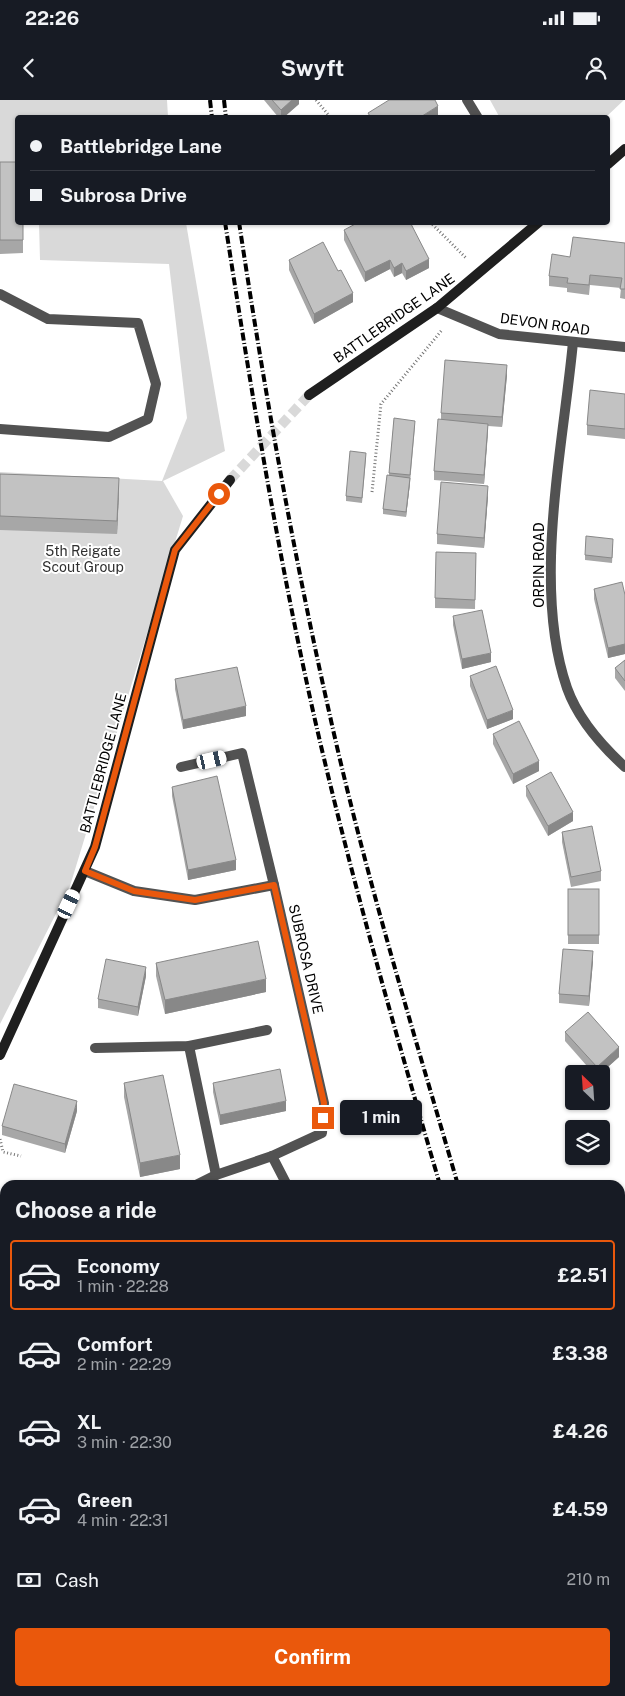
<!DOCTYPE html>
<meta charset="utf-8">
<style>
body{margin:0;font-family:"Public Sans",sans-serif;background:#242831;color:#f1f3f6;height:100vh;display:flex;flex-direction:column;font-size:19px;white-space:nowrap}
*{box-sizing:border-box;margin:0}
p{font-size:16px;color:#9ea1a6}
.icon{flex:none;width:28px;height:28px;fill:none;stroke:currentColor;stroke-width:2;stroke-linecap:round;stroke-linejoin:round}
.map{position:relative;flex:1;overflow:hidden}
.sheet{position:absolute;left:0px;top:1080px;width:625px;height:516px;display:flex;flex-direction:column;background:#171b24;border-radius:15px 15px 0 0;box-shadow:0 1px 4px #0004}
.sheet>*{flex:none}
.top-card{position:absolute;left:15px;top:15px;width:595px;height:110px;border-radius:5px;box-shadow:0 1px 4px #0004;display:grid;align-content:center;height:110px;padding:0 15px;background:#171b24}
.needle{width:32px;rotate:335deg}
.controls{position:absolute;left:565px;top:965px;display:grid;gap:10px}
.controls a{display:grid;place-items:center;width:45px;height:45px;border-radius:5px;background:#171b24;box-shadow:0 1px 4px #0004;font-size:25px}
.end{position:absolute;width:22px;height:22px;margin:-11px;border:6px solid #ea580c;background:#fff;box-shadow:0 0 0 2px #fff}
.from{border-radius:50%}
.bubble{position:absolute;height:35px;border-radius:5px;background:#171b24;box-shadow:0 1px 4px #0004;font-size:16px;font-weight:700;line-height:35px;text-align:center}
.car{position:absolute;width:15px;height:30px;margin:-15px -8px;border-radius:6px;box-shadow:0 0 4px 1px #0007;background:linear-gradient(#fff 24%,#345 0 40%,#fff 0 76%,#345 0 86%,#fff 0)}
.top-card b{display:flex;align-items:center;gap:18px;height:48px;font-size:19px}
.top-card b+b{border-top:1px solid #363941}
.top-card i{width:12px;height:12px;background:#f1f3f6}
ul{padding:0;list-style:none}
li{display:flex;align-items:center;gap:15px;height:70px;margin:0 10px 8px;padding:0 5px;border:2px solid transparent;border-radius:5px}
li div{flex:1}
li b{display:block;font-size:19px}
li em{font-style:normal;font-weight:700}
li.active{border-color:#ea580c}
li>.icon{width:45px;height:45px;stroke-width:1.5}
h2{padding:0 15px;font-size:22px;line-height:60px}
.pay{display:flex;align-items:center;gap:12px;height:55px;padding:0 15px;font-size:19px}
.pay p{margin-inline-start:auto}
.primary-button{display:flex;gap:10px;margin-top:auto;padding:10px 15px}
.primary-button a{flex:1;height:58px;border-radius:5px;background:#ea580c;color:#fff;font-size:20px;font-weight:700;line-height:58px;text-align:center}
.status{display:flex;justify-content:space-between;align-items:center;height:35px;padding:0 25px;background:#171b24;direction:ltr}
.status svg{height:14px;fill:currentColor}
header{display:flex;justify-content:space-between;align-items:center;height:65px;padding:0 15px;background:#171b24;font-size:22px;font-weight:700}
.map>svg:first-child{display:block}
</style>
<div class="status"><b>22:26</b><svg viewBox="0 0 49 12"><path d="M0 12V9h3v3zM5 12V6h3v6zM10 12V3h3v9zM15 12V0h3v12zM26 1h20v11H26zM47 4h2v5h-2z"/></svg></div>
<header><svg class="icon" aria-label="back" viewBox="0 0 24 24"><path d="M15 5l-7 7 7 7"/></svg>Swyft<svg class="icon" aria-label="person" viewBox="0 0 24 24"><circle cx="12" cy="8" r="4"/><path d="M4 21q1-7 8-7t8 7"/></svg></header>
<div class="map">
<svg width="625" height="1596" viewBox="0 0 625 1596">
<rect width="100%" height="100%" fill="#fff"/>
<!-- green -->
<g fill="#d9d9d9">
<polygon points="0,0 167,0 168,17 18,18 17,67 0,66"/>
<polygon points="490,0 624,0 606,17 500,18"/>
<polygon points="39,123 186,123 225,351 163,381 183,416 70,786 0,924 0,372 162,381 187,318 169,164 40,160"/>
<polygon points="625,1290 625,1349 620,1332 620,1296"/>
</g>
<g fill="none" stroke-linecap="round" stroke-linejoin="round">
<!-- stream -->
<g stroke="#a0a0a0" stroke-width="8">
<polyline points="0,1394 5,1393"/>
<polyline points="0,1423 5,1429"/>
</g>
<!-- secondary-tunnel -->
<polyline stroke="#d9d9d9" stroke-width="10" stroke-dasharray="10 5" stroke-linecap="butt" points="230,380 309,295"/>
<!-- path -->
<g stroke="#747474" stroke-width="3" stroke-dasharray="1 2.5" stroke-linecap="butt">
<polyline points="316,0 331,18"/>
<polyline points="430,122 467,159"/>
<polyline points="372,392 381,304 442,230"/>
<polyline points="0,1039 3,1052 21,1056"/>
</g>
<!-- lane -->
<g stroke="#525252" stroke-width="10">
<polyline points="0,194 48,219 138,223 156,284 148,319 109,337 0,329"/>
<polyline points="148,1591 150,1596"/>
</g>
<!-- street -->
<g stroke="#525252" stroke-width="10">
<polyline points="467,0 478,18"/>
<polyline points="437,208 499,234 625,247"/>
<path d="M573,242C563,348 532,487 567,588C578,619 602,646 625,667"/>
<polyline points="181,667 242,653 274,785"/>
<polyline points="85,771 134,791 195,800 274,785 324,1003 322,1033 272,1056 216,1075 196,1085"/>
<polyline points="189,946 216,1075"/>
<polyline points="95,948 189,946 267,930"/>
<polyline points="272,1056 287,1085"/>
<polyline points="59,1591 61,1596"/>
<polyline points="445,1591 451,1596"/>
<polyline points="370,1596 376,1591"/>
</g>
<!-- secondary -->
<g stroke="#1f1f1f" stroke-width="10">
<polyline points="608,64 625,49"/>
<polyline points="309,295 437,208 539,122"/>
<polyline points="0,955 95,747 175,450 230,380"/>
</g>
<!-- rail -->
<g stroke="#000" stroke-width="4" stroke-dasharray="8 2.5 1 2.5" stroke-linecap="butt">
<polyline points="210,0 212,18"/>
<polyline points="224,0 226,18"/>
<path d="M225,122C251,289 278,456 315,620C351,777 395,931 440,1085"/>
<path d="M239,122C264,288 293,452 330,616C365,774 413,930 458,1085"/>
<polyline points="620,1548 625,1561"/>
<polyline points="619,1591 621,1596"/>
</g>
</g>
<!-- wall -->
<g fill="#a7a7a7">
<polygon points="264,0 299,0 299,4 283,18 279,18"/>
<polygon points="0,62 23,122 23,153 0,154"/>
<polygon points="344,130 429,168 406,180 402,173 394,177 390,169 365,182 344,140"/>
<polygon points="625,143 625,199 620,198 621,188 590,185 589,195 567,192 567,188 549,186 549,176 570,157"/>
<polygon points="289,160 353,202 314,224 289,170"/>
<polygon points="507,275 502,327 488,326 484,384 434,380 434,371 441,319 441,313"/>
<polygon points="625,294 625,339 587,335 587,325"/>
<polygon points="394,318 415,326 410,383 406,417 383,414 383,409 389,375"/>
<polygon points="366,358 362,403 346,401 346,396"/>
<polygon points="0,374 119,392 117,434 0,430"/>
<polygon points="488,396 484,448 437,444 437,434"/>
<polygon points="613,444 612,463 585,460 585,455"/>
<polygon points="476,453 475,509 435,508 435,498"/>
<polygon points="594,489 625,495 625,554 608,558 594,499"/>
<polygon points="453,516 491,562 462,569 453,525"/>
<polygon points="625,560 625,591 615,578 615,568"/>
<polygon points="470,576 513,619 487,629 470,586"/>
<polygon points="175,579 246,616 183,629 175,589"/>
<polygon points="493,634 539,671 513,684 493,644"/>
<polygon points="526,686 573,721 548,736 526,696"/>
<polygon points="172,687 236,770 188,780 172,696"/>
<polygon points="562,732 601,771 601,781 571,787 562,742"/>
<rect x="568" y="789" width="31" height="55"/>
<polygon points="593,861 589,906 559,903 559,894"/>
<polygon points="156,863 266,892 165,914 156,876"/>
<polygon points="146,876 138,916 98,908 98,899"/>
<polygon points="565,932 619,957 600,974 594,974 565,941"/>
<polygon points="124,983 180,1069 140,1077 124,997"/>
<polygon points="213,983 286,1011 220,1025 213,992"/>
<polygon points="77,1011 65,1053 2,1035 2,1026"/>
<rect x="0" y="1103" width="5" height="56"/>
<polygon points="5,1253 5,1274 2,1268 2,1255"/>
<polygon points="5,1451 5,1459 3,1457 3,1452"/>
<polygon points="314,1591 356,1591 346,1596 316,1596"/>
</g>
<!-- shaded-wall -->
<g fill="#888">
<polygon points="292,0 299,0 299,4 283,18 281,18 281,10"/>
<polygon points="438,6 438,15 435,18 419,18"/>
<polygon points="429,159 429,168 406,180 406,171"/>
<polygon points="390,160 390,169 365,182 365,172"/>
<polygon points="402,163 402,173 394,177 394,168"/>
<polygon points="353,193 353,202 314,224 314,214"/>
<polygon points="507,265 507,275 502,327 502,317"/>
<polygon points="488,324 488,333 484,384 484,375"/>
<polygon points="119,378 119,392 117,434 117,421"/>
<polygon points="410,378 410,383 406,417 406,412"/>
<polygon points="488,386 488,396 484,448 484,438"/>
<polygon points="625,544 625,554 608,558 608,548"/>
<polygon points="491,553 491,562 462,569 462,559"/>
<polygon points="246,606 246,616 183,629 183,620"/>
<polygon points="513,610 513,619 487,629 487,620"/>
<polygon points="539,661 539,671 513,684 513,674"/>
<polygon points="573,712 573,721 548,736 548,726"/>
<polygon points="236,760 236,770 188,780 188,770"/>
<polygon points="593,851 593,861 589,906 589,896"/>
<polygon points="146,867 146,876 138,916 138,907"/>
<polygon points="266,879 266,892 165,914 165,900"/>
<polygon points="619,947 619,957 600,974 597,974 597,967"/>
<polygon points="77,1001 77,1011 65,1053 65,1044"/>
<polygon points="286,1001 286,1011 220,1025 220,1015"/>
<polygon points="180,1055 180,1069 140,1077 140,1063"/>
<polygon points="202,1591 211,1591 202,1596 192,1596"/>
<polygon points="337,1591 356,1591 346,1596 328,1596"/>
<polygon points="468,1591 493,1591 476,1596 468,1596"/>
</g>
<!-- building -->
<g fill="#c2c2c2" stroke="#888">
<polygon points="272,0 292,0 281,10"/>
<polygon points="389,0 435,0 438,6 419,18 371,18 368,13"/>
<polygon points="0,62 18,62 18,122 23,122 23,140 0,140"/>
<polygon points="359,122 410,122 429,159 406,171 402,163 394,168 390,160 365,172 344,130"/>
<polygon points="573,137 625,143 625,189 620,189 622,178 590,175 589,185 567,183 568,178 549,176 552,154 570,157"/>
<polygon points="323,142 338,171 341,170 353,193 314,214 289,160"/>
<polygon points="445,260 507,265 502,317 441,313"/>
<polygon points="590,290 625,294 625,329 587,325"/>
<polygon points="394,318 415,321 410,375 389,373"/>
<polygon points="438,319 488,324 484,375 434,371"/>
<polygon points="350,351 366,353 362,398 346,396"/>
<polygon points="0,374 119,378 117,421 0,416"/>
<polygon points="387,375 410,378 406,412 383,409"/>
<polygon points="441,382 488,386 484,438 437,434"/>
<polygon points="586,436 613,439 612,458 585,455"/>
<polygon points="436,452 476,453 475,500 435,498"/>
<polygon points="622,482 625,495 625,544 608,548 594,489"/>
<polygon points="482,510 491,553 462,559 453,516"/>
<polygon points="625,560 625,581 615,568"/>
<polygon points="496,566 513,610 487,620 470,576"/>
<polygon points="237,567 246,606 183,620 175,579"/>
<polygon points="519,621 539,661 513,674 493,634"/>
<polygon points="551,672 573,712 548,726 526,686"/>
<polygon points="217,676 236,760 188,770 172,687"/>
<polygon points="592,726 601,771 571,777 562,732"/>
<rect x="568" y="789" width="31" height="46"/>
<polygon points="258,841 266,879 165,900 156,863"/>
<polygon points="563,849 593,851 589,896 559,894"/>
<polygon points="106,859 146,867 138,907 98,899"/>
<polygon points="588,912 619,947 597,967 565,932"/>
<polygon points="280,969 286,1001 220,1015 213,983"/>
<polygon points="163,975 180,1055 140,1063 124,983"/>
<polygon points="14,984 77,1001 65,1044 2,1026"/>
<polygon points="0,1103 5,1103 5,1149 0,1150"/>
<polygon points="5,1253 5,1260 2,1255"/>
<polygon points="5,1501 5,1552 4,1552 1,1502"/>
<polygon points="5,1591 33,1591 33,1596 6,1596"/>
<polygon points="114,1591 126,1591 128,1596 104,1596"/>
<polygon points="174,1591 202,1591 192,1596 164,1596"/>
<polygon points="236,1591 252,1591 253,1596 238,1596"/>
<polygon points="277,1591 290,1591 292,1596 279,1596"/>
<polygon points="319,1591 337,1591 328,1596 321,1596"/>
</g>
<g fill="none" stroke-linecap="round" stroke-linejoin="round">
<!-- route -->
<polyline stroke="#ea580c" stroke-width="6" points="219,394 175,450 95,747 85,771 134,791 195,800 274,785 324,1003 323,1018"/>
</g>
<g text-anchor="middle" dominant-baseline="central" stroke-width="4" stroke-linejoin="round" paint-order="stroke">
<!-- street labels -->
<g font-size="14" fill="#000" stroke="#fff">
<text transform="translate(394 218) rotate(-35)">BATTLEBRIDGE LANE</text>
<text transform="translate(545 224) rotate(8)">DEVON ROAD</text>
<text transform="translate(539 465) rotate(-90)">ORPIN ROAD</text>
<text transform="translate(103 663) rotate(-75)">BATTLEBRIDGE LANE</text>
<text transform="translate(306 859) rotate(77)">SUBROSA DRIVE</text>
</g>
<!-- park labels -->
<g font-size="14" fill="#303030" stroke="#fff">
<text x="83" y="451">5th Reigate<tspan x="83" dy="16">Scout Group</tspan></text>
</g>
</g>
</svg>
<div class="controls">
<a><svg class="needle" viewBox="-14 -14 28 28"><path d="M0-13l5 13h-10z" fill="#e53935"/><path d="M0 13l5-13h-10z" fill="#9ea1a6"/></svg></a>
<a><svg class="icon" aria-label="layers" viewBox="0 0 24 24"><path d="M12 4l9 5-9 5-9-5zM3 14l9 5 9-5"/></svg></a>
</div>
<i class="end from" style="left:219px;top:394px"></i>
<i class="end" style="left:323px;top:1018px"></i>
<div class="bubble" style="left:340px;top:1000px;width:82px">1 min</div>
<i class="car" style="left:212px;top:660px;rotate:77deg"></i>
<i class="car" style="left:69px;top:804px;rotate:25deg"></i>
<div class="top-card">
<b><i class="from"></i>Battlebridge Lane</b>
<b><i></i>Subrosa Drive</b>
</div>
<section class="sheet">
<h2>Choose a ride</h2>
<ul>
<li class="active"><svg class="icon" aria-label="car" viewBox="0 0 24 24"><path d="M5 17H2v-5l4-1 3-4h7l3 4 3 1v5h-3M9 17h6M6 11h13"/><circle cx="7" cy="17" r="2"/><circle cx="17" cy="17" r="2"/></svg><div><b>Economy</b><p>1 min · 22:28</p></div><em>£2.51</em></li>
<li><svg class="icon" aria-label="car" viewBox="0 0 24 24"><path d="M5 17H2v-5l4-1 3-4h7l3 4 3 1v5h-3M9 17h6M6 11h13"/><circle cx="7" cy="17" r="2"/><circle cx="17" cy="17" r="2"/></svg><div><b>Comfort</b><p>2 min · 22:29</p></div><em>£3.38</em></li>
<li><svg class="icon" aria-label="car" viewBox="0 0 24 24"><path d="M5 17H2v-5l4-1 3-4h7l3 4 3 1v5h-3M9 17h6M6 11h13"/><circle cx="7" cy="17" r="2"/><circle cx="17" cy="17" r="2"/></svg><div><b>XL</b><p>3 min · 22:30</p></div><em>£4.26</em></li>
<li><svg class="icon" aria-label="car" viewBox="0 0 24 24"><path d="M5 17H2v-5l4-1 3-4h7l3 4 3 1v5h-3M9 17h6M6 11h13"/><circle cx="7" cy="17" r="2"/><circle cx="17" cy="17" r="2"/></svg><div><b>Green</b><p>4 min · 22:31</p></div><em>£4.59</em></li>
</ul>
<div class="pay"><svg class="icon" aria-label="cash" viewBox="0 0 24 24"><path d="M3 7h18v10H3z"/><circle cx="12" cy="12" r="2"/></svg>Cash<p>210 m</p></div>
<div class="primary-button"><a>Confirm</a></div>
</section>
</div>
